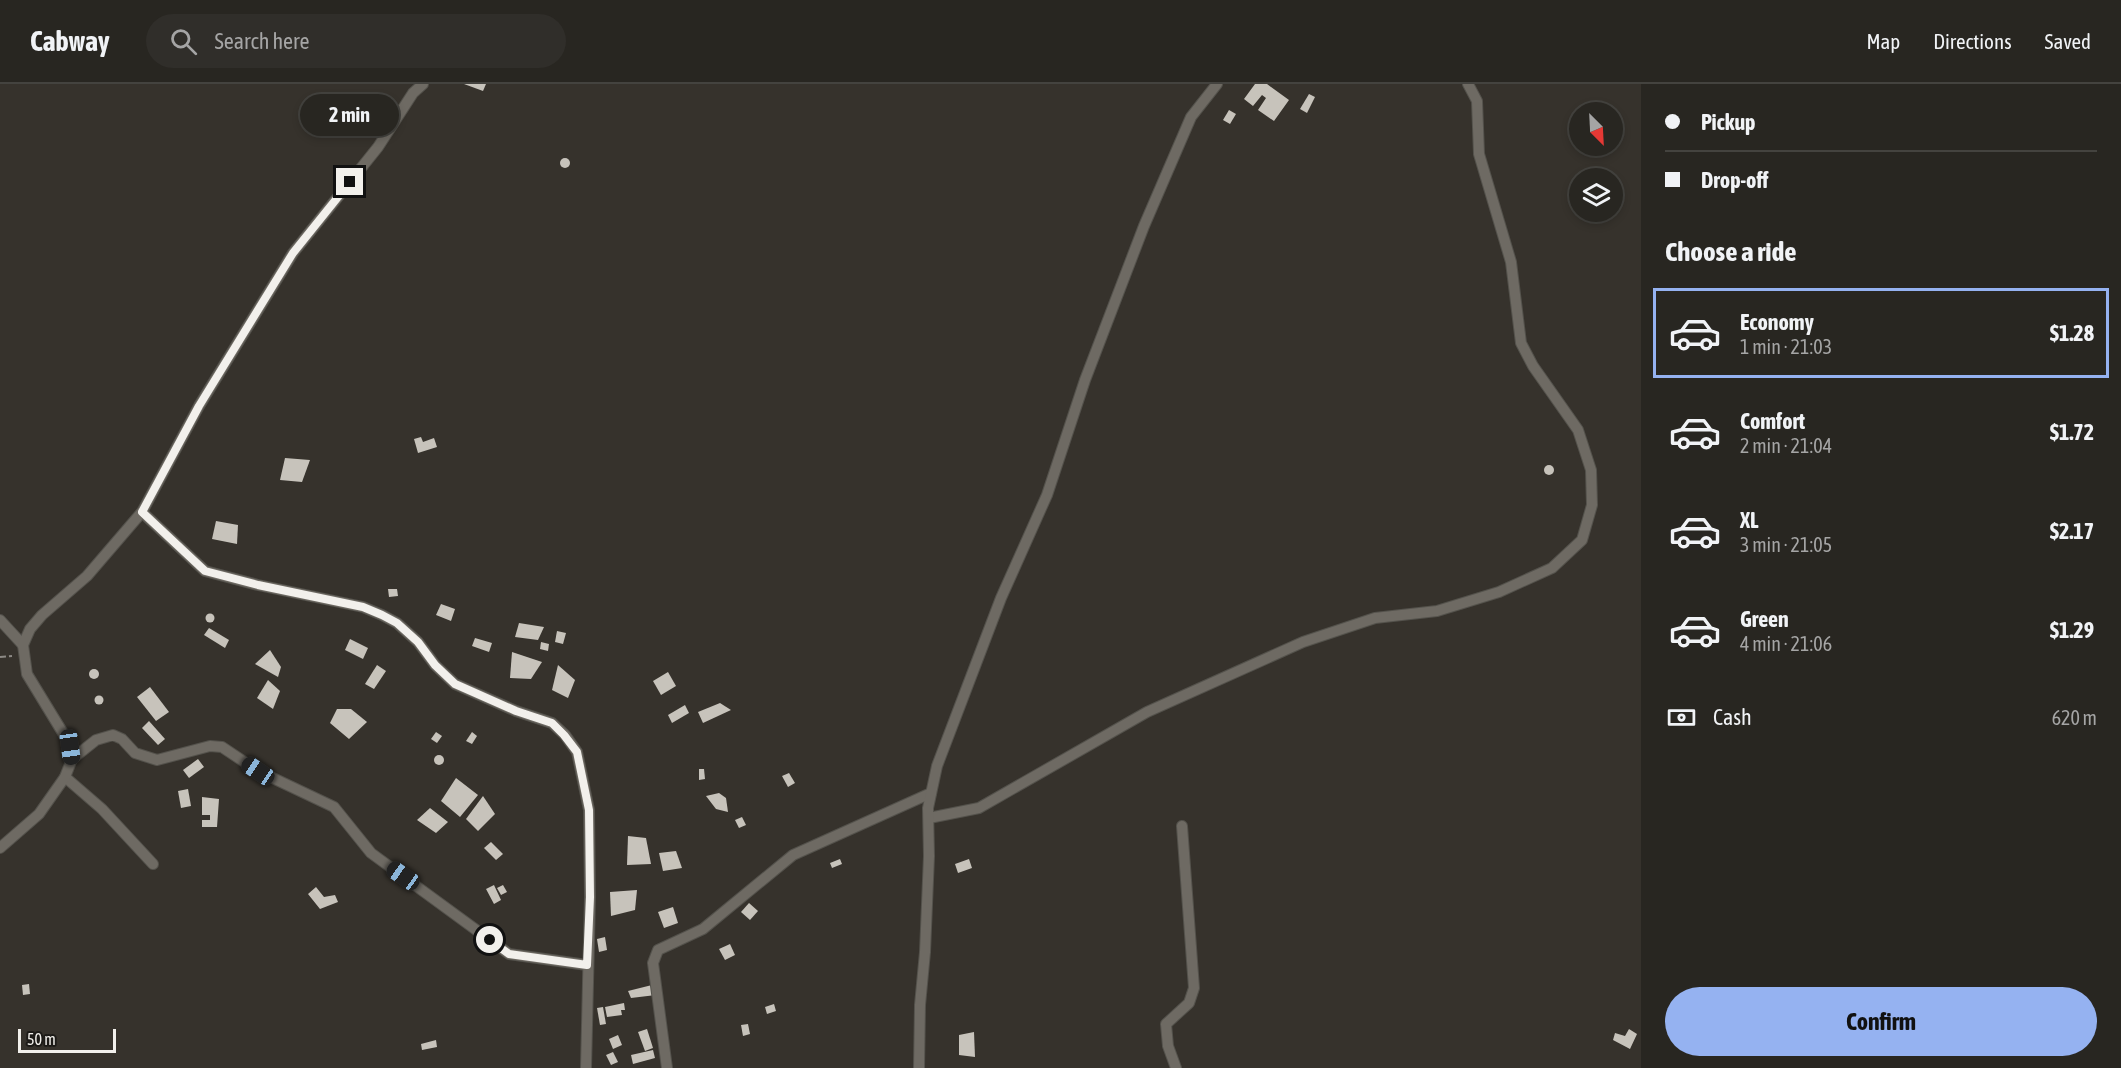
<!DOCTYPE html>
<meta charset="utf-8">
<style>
body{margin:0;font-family:"Asap Condensed",sans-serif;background:#302e2a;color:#f1f3f6;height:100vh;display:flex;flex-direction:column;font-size:22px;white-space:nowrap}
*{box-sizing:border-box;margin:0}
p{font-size:20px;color:#a5a5a5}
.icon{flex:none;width:33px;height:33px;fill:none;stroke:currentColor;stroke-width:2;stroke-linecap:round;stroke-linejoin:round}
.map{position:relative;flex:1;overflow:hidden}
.drawer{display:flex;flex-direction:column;background:#282621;width:480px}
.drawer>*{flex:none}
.banner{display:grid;align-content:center;height:132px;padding:0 24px;background:#282621}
.needle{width:39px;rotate:156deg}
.buttons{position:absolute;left:1569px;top:18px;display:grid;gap:12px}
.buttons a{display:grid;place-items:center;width:54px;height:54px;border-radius:50%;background:#282621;box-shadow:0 3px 9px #0003,0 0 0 2px #44433f;font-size:30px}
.scale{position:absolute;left:18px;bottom:15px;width:98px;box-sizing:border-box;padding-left:6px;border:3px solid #f2f0ec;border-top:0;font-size:16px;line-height:21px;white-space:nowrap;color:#f2f0ec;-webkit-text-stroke:4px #1c1a17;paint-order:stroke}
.end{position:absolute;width:27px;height:27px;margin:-14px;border:8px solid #f2f0ec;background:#111;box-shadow:0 0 0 3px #111}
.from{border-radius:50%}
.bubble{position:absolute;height:42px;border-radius:21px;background:#282621;box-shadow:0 3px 9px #0003,0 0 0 2px #44433f;font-size:20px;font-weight:700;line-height:42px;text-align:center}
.car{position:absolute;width:18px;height:36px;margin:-18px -9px;border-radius:8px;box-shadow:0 0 4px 2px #0007;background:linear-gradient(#222 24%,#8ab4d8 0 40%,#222 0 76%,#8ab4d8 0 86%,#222 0)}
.banner b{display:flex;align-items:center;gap:21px;height:57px;font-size:22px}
.banner b+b{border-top:2px solid #44433f}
.banner i{width:15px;height:15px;background:#f1f3f6}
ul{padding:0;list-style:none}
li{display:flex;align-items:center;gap:18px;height:90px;margin:0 12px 9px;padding:0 12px;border:3px solid transparent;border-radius:0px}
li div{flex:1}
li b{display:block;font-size:22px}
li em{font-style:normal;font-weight:700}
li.on{border-color:#95b2f1}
li>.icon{width:54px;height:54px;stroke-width:1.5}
h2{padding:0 24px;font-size:27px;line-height:72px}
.pay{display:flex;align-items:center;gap:15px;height:66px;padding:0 24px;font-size:22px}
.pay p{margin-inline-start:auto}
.cta{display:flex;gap:12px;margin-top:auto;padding:12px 24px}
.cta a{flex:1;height:69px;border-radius:36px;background:#95b2f1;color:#111;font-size:24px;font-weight:700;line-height:69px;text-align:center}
header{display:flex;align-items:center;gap:36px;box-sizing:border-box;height:84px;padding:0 30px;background:#282621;border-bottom:2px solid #44433f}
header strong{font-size:28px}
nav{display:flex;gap:33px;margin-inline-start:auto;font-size:21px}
.search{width:420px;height:54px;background:#302e2a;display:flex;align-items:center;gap:15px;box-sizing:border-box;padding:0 21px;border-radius:33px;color:#a5a5a5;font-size:22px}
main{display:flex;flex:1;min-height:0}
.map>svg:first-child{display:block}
</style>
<header>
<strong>Cabway</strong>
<div class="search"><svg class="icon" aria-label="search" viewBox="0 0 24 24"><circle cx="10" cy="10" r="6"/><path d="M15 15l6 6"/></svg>Search here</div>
<nav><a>Map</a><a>Directions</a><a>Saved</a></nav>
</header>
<main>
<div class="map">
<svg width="1641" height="984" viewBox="0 0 1641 984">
<rect width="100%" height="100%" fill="#36322c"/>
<!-- building -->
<g fill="#c7c3bb">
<polygon points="464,0 486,0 483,7"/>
<polygon points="1255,0 1267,0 1289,16 1274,37 1258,26 1266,14 1262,11 1253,22 1244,15"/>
<polygon points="1309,10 1315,13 1307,29 1300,25"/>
<polygon points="1229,26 1236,30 1230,40 1223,36"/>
<circle cx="565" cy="79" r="5"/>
<polygon points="421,353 423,358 434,354 437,363 418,369 414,355"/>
<polygon points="285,374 310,376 302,398 280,396"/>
<circle cx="1549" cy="386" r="5"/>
<polygon points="216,437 238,441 237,460 212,455"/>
<polygon points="388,505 397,505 398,512 389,513"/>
<polygon points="441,520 455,525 451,537 436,531"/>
<circle cx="210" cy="534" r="4.5"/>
<polygon points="519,539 544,543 538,556 515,553"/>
<polygon points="209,544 229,556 225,564 204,551"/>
<polygon points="557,547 566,549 563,560 555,558"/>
<polygon points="475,554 492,559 489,568 472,562"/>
<polygon points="350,555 368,564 363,575 345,566"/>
<polygon points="541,558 549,560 548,567 540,565"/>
<polygon points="270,566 281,583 278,593 255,580"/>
<polygon points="512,568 542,578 531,595 510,594"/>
<polygon points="377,581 386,587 374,605 365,600"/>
<polygon points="558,581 575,596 568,614 552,606"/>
<circle cx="94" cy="590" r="5"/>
<polygon points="668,588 676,602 661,611 653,597"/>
<polygon points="268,596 280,607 273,625 257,614"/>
<polygon points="150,603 169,628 156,637 137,613"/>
<circle cx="99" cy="616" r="4.5"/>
<polygon points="720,619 731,626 703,639 698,628"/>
<polygon points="685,621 689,629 672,639 668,631"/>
<polygon points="337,625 351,625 367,638 349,655 330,639"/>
<polygon points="149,637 165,655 158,661 142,644"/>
<polygon points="436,648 442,652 437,659 431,655"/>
<polygon points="472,648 477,652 472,660 466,657"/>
<circle cx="439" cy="676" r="5"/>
<polygon points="198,675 204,683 189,694 183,686"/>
<polygon points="699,685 704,685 705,695 699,696"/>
<polygon points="789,689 795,699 788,703 782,692"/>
<polygon points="456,694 478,711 460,733 441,717"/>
<polygon points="188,705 191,722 181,724 178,707"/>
<polygon points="719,709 726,714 728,728 716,725 706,712"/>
<polygon points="483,712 495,730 478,747 466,735"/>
<polygon points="202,713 219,715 217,743 202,743 202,736 210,736 210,731 202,731"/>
<polygon points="430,724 448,738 436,749 417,736"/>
<polygon points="742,733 746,741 739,744 735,736"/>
<polygon points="628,752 646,754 651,780 627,781"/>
<polygon points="491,758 503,770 496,776 484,764"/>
<polygon points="676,767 682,784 663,787 659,769"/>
<polygon points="840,775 842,780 832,784 830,779"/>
<polygon points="969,775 972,784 958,789 955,780"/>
<polygon points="494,801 501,816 494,820 486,805"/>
<polygon points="503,801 507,808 501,811 497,804"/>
<polygon points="316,803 324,813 335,811 338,818 320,825 308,810"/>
<polygon points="637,806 635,826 611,832 610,808"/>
<polygon points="749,819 758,827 750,836 741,828"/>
<polygon points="673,823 678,839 664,844 658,828"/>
<polygon points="605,853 607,866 599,868 597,855"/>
<polygon points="730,860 735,871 725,876 719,865"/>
<polygon points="29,900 30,910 23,911 22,901"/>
<polygon points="652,901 656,911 631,914 628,907"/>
<polygon points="624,919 625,926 621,926 622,931 607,933 605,923"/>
<polygon points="774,920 776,927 767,930 765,923"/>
<polygon points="603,923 606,940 600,941 597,924"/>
<polygon points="748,940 750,950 743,952 741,941"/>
<polygon points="647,945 653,964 645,967 638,948"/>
<polygon points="1629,945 1637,950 1630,965 1613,956 1615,949 1625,952"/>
<polygon points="974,948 975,973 959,971 959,951"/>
<polygon points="618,951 622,961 613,965 609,955"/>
<polygon points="436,956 437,963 422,966 421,960"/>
<polygon points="653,966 655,974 633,980 631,971"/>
<polygon points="613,968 618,978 611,981 606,971"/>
</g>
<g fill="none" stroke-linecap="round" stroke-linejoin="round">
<defs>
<g id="minor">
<polyline points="142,428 205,487 258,501 363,523 382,531 397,539 418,558 435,581 455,600 516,627 552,639 565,651 577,668 589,726 590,813 586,984"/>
<polyline points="0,536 23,561"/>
<polyline points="72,675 96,656 113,651 122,655 135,669 157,676 210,662 222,663 258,687 334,723 371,769 509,870 587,881"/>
<polyline points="65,693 102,725 153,780"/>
<polyline points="929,734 979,724 1147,628 1303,558 1375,534 1437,527 1499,508 1552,484 1582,456 1592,421 1591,386 1578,346 1533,282 1521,259 1511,178 1479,70 1477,17 1468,0"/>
<polyline points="0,764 39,730 65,693 72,675 70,663 63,649 27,590 23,561 30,545 42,531 87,492 142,428 199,322 293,169 378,63 413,9 423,0"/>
<polyline points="667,984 653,879 658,866 703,845 793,771 931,709"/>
<polyline points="919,984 920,921 925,868 929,772 928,724 937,682 1001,514 1047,411 1085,296 1144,142 1191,33 1217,0"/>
<polyline points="1176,984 1168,962 1166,940 1189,919 1194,904 1182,742"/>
</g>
</defs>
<!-- minor casing -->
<use href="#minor" stroke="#54524c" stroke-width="12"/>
<!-- path -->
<polyline stroke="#8d8a85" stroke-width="2" stroke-dasharray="6 3" stroke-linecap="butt" points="0,573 12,572"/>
<!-- minor -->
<use href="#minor" stroke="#6e6a63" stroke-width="10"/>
</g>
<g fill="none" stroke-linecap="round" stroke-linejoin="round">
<!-- route -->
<polyline stroke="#f2f0ec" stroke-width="8" points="350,98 293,169 199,322 142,428 205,487 258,501 363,523 382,531 397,539 418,558 435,581 455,600 516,627 552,639 564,651 577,668 589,726 590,813 587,881 509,870 490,856"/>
</g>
</svg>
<div class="buttons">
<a><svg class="needle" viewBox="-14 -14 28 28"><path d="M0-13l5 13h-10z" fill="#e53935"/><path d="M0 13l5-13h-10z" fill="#a5a5a5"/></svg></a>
<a><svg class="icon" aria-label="layers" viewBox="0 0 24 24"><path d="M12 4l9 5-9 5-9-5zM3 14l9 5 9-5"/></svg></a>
</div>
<div class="scale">50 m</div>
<i class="end from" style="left:490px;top:856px"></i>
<i class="end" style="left:350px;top:98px"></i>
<div class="bubble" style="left:300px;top:10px;width:99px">2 min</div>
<i class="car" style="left:70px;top:663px;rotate:172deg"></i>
<i class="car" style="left:258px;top:687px;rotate:304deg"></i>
<i class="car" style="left:403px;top:792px;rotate:305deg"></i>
</div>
<section class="drawer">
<div class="banner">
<b><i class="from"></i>Pickup</b>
<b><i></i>Drop-off</b>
</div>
<h2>Choose a ride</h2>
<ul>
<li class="on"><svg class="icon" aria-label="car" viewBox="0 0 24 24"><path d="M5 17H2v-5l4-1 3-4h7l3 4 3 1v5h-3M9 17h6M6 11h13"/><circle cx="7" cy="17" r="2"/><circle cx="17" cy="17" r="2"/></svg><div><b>Economy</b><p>1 min · 21:03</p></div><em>$1.28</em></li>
<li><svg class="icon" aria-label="car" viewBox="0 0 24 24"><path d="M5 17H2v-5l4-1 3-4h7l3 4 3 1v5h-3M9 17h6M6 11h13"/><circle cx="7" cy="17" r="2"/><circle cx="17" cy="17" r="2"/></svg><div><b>Comfort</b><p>2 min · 21:04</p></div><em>$1.72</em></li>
<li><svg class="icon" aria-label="car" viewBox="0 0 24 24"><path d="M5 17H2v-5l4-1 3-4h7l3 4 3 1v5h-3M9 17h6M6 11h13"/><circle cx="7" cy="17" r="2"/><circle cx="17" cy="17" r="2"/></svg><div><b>XL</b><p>3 min · 21:05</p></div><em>$2.17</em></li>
<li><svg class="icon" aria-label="car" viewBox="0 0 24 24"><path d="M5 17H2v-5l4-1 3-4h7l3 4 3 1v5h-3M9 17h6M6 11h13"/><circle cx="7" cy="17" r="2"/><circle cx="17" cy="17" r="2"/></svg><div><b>Green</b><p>4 min · 21:06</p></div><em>$1.29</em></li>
</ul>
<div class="pay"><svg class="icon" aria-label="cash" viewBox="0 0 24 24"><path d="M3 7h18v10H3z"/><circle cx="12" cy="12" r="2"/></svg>Cash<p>620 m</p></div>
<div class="cta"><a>Confirm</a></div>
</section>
</main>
